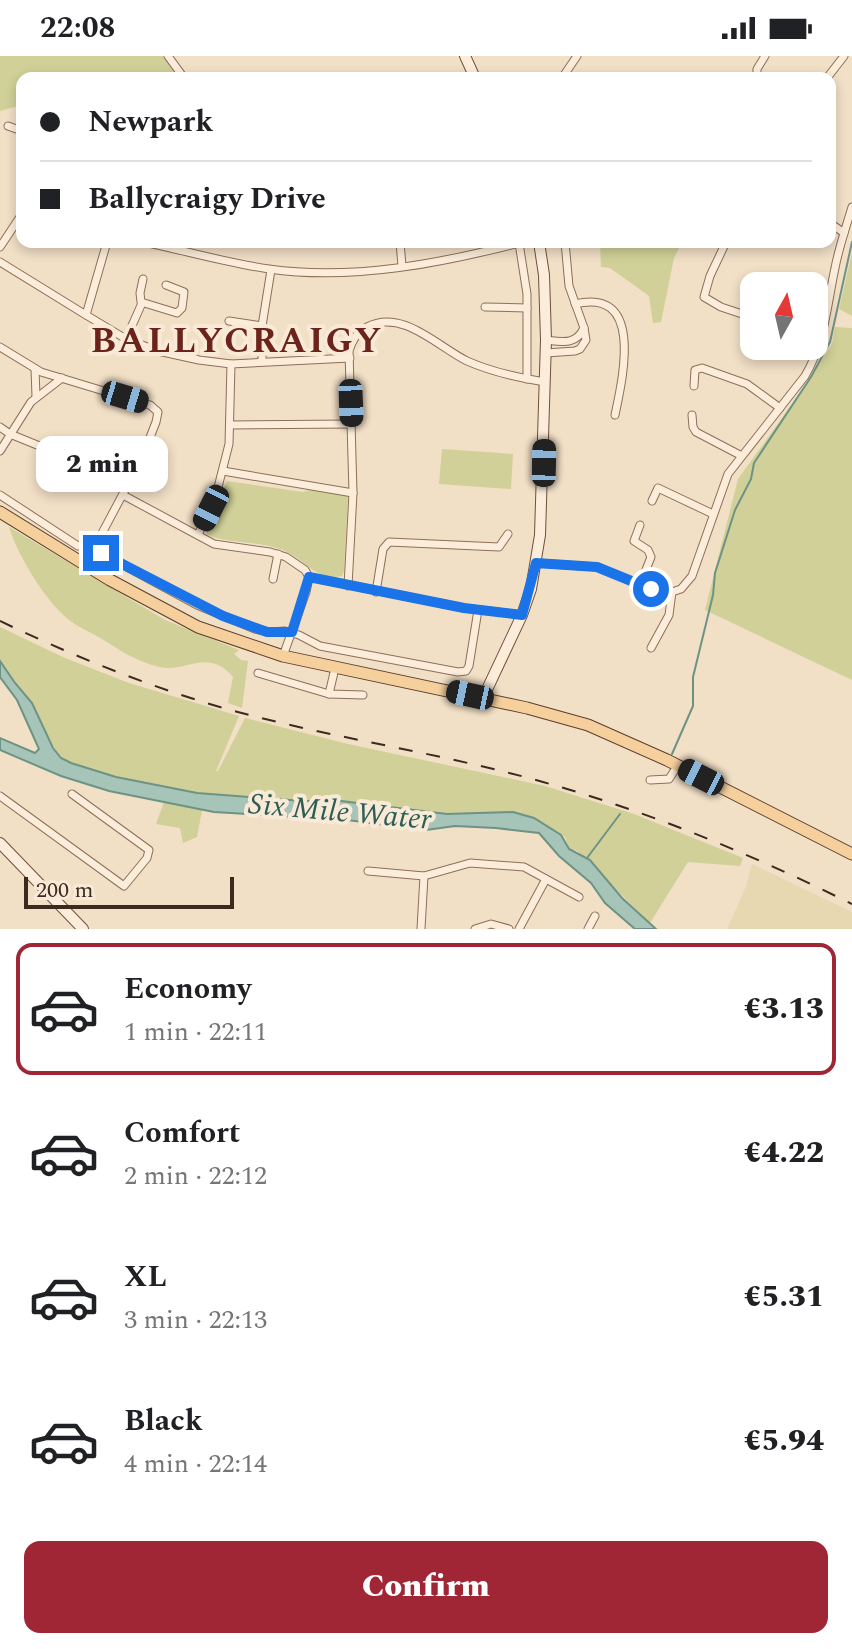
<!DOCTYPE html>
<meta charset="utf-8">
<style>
body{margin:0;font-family:Spectral,serif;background:#f2f2f2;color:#202124;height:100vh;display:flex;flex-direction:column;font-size:30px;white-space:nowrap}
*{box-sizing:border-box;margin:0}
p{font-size:26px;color:#757577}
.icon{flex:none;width:44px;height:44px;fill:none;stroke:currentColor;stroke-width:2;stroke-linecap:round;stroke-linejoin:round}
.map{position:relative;height:873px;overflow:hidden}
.panel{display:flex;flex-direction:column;background:#fff;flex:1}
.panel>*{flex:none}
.top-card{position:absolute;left:16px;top:16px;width:820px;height:176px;border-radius:16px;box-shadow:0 4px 12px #0003;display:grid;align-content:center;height:176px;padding:0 24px;background:#fff}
.needle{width:52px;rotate:8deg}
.fabs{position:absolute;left:740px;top:216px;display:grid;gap:16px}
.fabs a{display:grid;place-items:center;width:88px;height:88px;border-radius:16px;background:#fff;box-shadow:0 4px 12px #0003;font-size:40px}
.scale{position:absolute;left:24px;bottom:20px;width:210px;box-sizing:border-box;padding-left:8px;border:4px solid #3d2a1f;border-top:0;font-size:22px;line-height:28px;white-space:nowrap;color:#3d2a1f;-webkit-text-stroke:6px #f8ead6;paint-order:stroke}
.end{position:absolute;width:36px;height:36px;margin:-18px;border:10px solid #1a73e8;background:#fff;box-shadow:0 0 0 4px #fff}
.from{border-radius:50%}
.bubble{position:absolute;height:56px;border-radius:16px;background:#fff;box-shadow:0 4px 12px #0003;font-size:26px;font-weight:800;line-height:56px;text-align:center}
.car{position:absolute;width:24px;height:48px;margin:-24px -12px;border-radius:10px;box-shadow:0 0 6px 2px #0007;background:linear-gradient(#222 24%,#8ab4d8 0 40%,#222 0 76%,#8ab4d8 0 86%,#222 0)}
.top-card b{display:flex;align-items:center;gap:28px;height:76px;font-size:30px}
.top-card b+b{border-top:2px solid #e0e0e0}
.top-card i{width:20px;height:20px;background:#202124}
ul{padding:14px 0 0;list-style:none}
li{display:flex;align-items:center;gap:24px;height:132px;margin:0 16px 12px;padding:0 8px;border:4px solid transparent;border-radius:16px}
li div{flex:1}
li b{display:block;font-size:30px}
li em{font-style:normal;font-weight:800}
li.on{border-color:#a02636}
li>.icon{width:72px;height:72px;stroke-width:1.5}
.cta{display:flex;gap:16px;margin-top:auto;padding:16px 24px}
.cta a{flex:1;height:92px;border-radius:16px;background:#a02636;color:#fff;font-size:32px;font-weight:800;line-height:92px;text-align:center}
.status{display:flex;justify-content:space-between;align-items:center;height:56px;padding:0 40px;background:#fff;direction:ltr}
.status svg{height:22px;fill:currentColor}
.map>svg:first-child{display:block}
</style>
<div class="status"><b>22:08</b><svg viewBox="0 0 49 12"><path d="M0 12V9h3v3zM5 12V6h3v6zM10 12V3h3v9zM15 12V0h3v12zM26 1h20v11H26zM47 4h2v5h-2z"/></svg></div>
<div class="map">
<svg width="852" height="873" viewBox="0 0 852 873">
<rect width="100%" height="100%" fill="#f1dfc6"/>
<!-- farmland -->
<polygon fill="#e7d8b2" points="752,808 852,856 852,873 727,873 745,833"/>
<!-- green -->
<g fill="#d0d098">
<polygon points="0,0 163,0 178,22 22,22 22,49 0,55"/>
<polygon points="600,186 682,186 674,202 661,266 653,267 649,240 610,212 601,211"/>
<polygon points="852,196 852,260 839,253"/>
<polygon points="835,271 852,272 852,624 705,554 738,423 805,330 832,288"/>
<polygon points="442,393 513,398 511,433 439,428"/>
<path d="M227,425L303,436L309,434L348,439L344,515L342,520C319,526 305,505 287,496C263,484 233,489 207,479L206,473Z"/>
<path d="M9,471L165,564L239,594L234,598L241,604L248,605L242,652L228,647L233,621C208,591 186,617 160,611C135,606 116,591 95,579C86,574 76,570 68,563C45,544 18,500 9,471Z"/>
<polygon points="0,571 65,602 129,627 239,660 216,715 218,715 245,662 348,688 545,730 634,758 743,802 740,810 688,806 650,867 577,795 569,793 565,781 534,762 513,756 447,758 338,744 303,745 197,737 116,721 71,707 57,698 32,647 0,607"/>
<polygon points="164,746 202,754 197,781 183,787 180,772 156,768"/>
</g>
<!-- water -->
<polygon fill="#a7c4b8" stroke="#6d9385" stroke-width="2" points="0,605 15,627 32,647 53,692 61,702 71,707 116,721 197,737 303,745 341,745 447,758 513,756 534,762 561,779 569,793 590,804 622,842 656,873 635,873 605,847 591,827 559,800 539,777 496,772 455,770 426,774 347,764 214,756 109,735 61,720 0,694 0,682 35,697 39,693 17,644 0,621"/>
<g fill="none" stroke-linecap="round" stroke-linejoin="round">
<!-- stream -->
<g stroke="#6d9385" stroke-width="2">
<polyline points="672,698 693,650 693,621 713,539 715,517 735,454 751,423 754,407 811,321 830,286 852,186"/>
<polyline points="587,802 620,758"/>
</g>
<defs>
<g id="minor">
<polyline points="168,0 184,22"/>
<polyline points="562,22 577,0"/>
<polyline points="757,22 757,13 765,0"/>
<polyline points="827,22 844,0"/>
<polyline points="8,70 22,75"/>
<polyline points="830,167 844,177"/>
<polyline points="51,186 54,187"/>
<polyline points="107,186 86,259 126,283 158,295 199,304 231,308 350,302"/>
<path d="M144,186C186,195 227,207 269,213C353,225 442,207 523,186"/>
<polyline points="400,186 402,210"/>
<polyline points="726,186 710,220 704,241 721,251 754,262"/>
<polyline points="519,187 527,238 527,323"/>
<polyline points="0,191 22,158"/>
<polyline points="0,206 86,259"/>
<polyline points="143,223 140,237 141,246 177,257 182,252 184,236 166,229"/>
<path d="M575,248C644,231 623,321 615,359"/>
<polyline points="485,251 527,252"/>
<polyline points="229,265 262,270"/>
<polyline points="126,283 142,247"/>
<path d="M546,284C563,286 576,289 584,272"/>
<polyline points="0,291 41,316 150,349 158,356 156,366 142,402 100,481 98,492"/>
<polyline points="546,297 575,295 580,293 586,284 584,272 569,230 565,186"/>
<polyline points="262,305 262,270 271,214"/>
<polyline points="35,313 36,340"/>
<polyline points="694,330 695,314 702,312 747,328 780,352"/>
<polyline points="692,359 693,371 696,376 740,399"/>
<polyline points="231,369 352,368"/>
<polyline points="0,371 10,378 69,402"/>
<polyline points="0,395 31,346 62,322"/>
<polyline points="223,415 353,437"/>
<polyline points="0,439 78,490 98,492"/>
<polyline points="123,439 214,488 270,496 286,501 305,514 309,521 464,552 522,559"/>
<polyline points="652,445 658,432 713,458"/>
<polyline points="198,479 216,439 229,388 231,308"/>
<polyline points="98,492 101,497 197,549 255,573 269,576 285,575 299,579 320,590 458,616 466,615 469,610 478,554"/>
<path d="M536,507L597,511L658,536H672L681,533L692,520L728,418L805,320C825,286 827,249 835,212C839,191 846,171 852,151"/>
<polyline points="273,523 278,498"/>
<polyline points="640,529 651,501 648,494 634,485 640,469"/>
<path d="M348,530L353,437L349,295C352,284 357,276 367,271C402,252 438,291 467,305C492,316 519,322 545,326"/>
<polyline points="376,536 383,493 389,486 499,491 508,478"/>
<polyline points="651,592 669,559 672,536"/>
<polyline points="283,600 306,536 309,521"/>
<polyline points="258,617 329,638 363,639"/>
<polyline points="329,638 335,612"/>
<polyline points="650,724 669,723 678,709"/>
<polyline points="0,740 124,830 147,802 149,794 72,738"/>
<polyline points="368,815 424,820 470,807 524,811 579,841"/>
<polyline points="421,873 424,820"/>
<polyline points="475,873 491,868 509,873"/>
<polyline points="519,873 546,823"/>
<polyline points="588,873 595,860"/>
</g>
<g id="secondary">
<polyline points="465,0 475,22"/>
<polyline points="483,642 522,559 531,533 540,479 546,284 544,219 539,186"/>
<polyline points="0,787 83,873"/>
</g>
<polyline id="primary" points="0,456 110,524 198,571 283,600 527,652 588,669 667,704 852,798"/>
</defs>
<!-- minor casing -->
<use href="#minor" stroke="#8d6f5a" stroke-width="9"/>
<!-- secondary casing -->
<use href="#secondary" stroke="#6f503d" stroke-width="12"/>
<!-- primary casing -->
<use href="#primary" stroke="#5b3e2e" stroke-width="13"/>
<!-- minor -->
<use href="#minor" stroke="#fbedda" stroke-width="7"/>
<!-- secondary -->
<use href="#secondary" stroke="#fbedda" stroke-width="10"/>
<!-- primary -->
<use href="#primary" stroke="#f5cf9c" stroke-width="11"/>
<!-- rail -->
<path stroke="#3d2a1f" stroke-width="2" stroke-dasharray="14 14" stroke-linecap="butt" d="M0,565C69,598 140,627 213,649C322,681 434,695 543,726C650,756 753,799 852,848"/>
</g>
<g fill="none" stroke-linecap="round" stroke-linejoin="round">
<!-- route -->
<polyline stroke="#1a73e8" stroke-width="10" points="101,497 223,560 267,576 292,576 309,521 464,552 522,559 536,507 597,511 651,533"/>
</g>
<g text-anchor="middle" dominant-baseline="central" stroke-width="8" stroke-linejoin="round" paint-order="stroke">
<!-- water labels -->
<g font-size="30" font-style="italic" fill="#2d5d54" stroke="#f8ead6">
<text transform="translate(340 756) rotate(5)">Six Mile Water</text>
</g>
<!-- district labels -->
<g font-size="36" font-weight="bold" letter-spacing="2" fill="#6c231b" stroke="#f8ead6">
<text x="237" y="285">BALLYCRAIGY</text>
</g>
</g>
</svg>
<div class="fabs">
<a><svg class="needle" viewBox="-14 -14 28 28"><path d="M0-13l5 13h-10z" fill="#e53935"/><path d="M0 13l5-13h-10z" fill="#757577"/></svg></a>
</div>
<div class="scale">200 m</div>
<i class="end from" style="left:651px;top:533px"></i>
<i class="end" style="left:101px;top:497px"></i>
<div class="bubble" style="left:36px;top:380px;width:132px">2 min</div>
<i class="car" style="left:125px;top:341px;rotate:107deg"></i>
<i class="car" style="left:351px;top:347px;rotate:178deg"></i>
<i class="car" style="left:544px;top:407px;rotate:1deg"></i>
<i class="car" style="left:211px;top:452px;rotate:207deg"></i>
<i class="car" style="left:470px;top:639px;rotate:282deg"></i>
<i class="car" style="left:701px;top:721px;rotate:297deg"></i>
<div class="top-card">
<b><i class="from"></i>Newpark</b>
<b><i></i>Ballycraigy Drive</b>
</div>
</div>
<section class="panel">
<ul>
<li class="on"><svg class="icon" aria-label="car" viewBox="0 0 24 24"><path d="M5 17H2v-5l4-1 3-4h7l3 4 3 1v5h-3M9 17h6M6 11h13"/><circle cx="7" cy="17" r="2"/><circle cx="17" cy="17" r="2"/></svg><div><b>Economy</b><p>1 min · 22:11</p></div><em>€3.13</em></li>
<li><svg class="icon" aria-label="car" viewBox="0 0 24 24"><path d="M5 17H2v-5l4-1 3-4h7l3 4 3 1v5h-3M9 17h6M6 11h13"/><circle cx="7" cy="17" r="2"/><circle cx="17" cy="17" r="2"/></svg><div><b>Comfort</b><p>2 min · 22:12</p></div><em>€4.22</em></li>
<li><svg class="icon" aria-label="car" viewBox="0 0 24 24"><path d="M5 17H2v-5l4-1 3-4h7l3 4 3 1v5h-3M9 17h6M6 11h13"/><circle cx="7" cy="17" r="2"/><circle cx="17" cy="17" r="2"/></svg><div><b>XL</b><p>3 min · 22:13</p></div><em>€5.31</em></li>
<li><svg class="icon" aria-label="car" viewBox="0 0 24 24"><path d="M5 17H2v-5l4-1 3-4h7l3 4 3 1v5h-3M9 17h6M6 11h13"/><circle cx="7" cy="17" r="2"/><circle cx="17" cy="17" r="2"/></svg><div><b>Black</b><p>4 min · 22:14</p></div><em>€5.94</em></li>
</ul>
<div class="cta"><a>Confirm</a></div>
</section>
